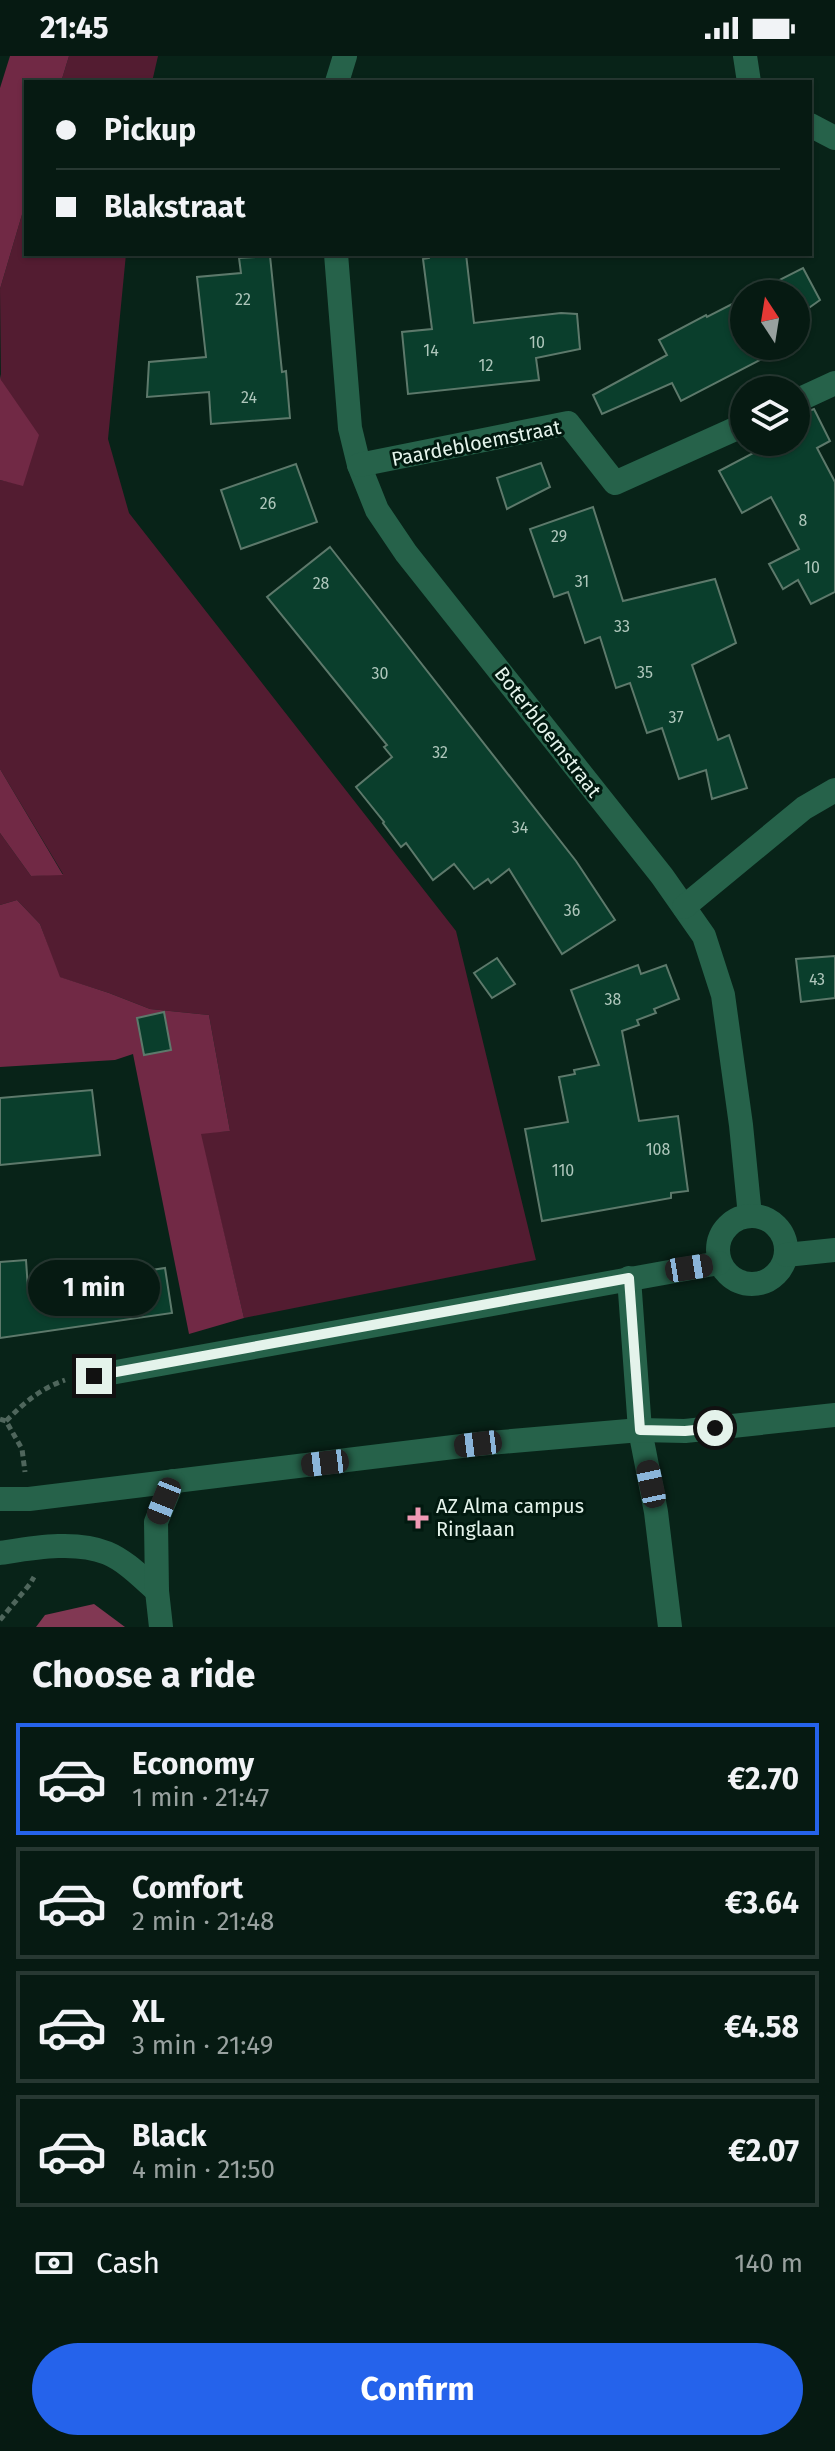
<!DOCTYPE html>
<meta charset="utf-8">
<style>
body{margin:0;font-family:"Fira Sans",sans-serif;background:#142720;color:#f1f3f6;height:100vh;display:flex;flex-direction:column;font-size:30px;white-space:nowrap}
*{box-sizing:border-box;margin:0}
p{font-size:26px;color:#98a19f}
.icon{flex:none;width:44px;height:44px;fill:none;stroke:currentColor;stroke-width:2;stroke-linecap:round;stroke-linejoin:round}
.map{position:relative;height:1571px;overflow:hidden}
.drawer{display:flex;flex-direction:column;background:#061a12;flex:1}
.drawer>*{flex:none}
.top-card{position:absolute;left:24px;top:24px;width:788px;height:176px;border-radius:0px;box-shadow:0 2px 6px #0004,0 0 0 2px #273832;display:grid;align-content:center;height:176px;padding:0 32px;background:#061a12}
.needle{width:52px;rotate:348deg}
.tools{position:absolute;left:730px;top:224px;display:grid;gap:16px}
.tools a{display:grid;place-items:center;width:80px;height:80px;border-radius:50%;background:#061a12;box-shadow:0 2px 6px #0004,0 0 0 2px #273832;font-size:40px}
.end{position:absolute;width:36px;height:36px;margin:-18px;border:10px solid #e4f3eb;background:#111;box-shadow:0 0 0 4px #111}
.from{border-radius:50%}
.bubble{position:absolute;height:56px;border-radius:28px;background:#061a12;box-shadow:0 2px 6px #0004,0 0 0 2px #273832;font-size:26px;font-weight:700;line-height:56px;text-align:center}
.car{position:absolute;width:24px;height:48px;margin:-24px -12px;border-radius:10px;box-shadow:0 0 6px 2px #0007;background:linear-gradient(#222 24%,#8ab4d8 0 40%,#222 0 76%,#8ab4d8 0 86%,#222 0)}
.top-card b{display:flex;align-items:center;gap:28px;height:76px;font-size:30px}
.top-card b+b{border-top:2px solid #273832}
.top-card i{width:20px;height:20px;background:#f1f3f6}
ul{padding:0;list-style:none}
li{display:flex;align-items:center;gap:24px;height:112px;margin:0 16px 12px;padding:0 16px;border:4px solid #273832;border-radius:0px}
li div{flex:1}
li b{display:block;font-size:30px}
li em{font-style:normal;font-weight:700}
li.current{border-color:#2563eb}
li>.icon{width:72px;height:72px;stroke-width:1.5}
h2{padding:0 32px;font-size:36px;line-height:96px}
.pay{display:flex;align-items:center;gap:20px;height:88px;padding:0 32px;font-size:30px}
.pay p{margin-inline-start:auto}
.button{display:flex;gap:16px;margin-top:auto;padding:16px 32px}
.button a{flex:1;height:92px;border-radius:48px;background:#2563eb;color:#fff;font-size:32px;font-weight:700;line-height:92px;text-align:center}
.status{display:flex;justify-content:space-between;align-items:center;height:56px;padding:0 40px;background:#061a12;direction:ltr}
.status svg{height:22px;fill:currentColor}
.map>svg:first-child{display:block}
</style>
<div class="status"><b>21:45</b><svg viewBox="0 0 49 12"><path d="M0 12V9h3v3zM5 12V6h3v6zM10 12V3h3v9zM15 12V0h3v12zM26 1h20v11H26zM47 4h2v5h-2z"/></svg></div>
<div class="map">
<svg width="835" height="1571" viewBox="0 0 835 1571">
<rect width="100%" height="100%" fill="#082318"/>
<!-- green -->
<g fill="#531c31">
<polygon points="69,0 158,0 152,26 61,26"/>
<polygon points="26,145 26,198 126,198 108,383 129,457 456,875 536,1204 244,1262 200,1077 230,1075 209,959 150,953 109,937 59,921 40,868 17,844 0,849 0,777 31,820 63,818 0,713 0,424 23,429 1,324 0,233"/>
</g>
<!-- forest -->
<g fill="#712945">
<polygon points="10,0 69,0 61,26 26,26 26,145 0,233 0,32"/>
<polygon points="0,318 1,324 39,379 23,430 0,424"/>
<polygon points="0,713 63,819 31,820 0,777"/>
<polygon points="17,844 40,868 60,921 109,937 150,953 209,959 230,1075 201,1078 244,1262 189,1278 133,998 115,1004 0,1011 0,849"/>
</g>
<!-- water -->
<polygon fill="#813853" points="94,1548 125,1571 36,1571 45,1559"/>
<!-- building -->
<g fill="#0a3e2c" stroke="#5d796b" stroke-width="2">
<polygon points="429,198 466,198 474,267 561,257 577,258 580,293 536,302 539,324 408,338 402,276 432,273 423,203 429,202"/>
<polygon points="270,200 282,316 286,315 290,362 211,368 209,336 147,341 149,306 206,301 197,221 241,217 239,202"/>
<polygon points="803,212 820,244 796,261 796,238 752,238"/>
<polygon points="744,242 744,290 787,290 681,345 672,327 602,358 593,339 667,299 659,284 706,259 707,261"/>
<polygon points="814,353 830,385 817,392 835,426 835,536 811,548 798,524 783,533 769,508 799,493 771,441 742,457 719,415 774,386 796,386 796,360"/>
<polygon points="541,407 550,431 507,453 497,422"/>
<polygon points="296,408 317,466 241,493 221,434"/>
<polygon points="593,451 623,545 715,523 736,587 692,609 718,684 729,679 747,732 712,743 706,714 679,723 662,672 647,677 630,627 616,632 600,581 585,587 568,536 554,541 530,473"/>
<polygon points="330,491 576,805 615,864 562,898 509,813 491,827 488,823 474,833 454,808 433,824 406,787 401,791 383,767 384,766 356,731 392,701 384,691 387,689 267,541"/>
<polygon points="835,900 835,942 801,946 796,903"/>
<polygon points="497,902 515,928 492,942 474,917"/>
<polygon points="638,909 641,918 666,909 679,943 654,953 656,957 637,964 639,969 622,975 639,1065 678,1060 688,1135 671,1137 671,1142 542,1165 525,1073 568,1066 559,1021 575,1018 574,1014 599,1009 571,934"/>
<polygon points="164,956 171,994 144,999 137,962"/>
<polygon points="92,1034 100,1099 0,1109 0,1042"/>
<polygon points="26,1204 28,1233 165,1212 172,1257 0,1282 0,1206"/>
</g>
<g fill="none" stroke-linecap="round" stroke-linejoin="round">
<!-- path -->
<g stroke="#4f665c" stroke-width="5" stroke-dasharray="6 4" stroke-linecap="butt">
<polyline points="0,1363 6,1365 22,1393 25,1416"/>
<path d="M6,1365C25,1346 40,1333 65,1324"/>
<polyline points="0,1564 30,1528 34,1521"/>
</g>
<!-- minor -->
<g stroke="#26624a" stroke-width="24">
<polyline points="745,0 749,26"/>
<polyline points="337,26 345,0"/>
<polyline points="810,69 835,82"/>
<polyline points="336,198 350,372 359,409 377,454 406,497 662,820 704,880 723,939 741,1069 750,1160"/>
<polyline points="796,345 835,327"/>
<polyline points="359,409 568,367 615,427 744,369"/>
<polyline points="684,851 804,752 835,734"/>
<circle cx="752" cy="1194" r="34"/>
<polyline points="786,1199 835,1194"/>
<polyline points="629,1222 640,1374 656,1456 670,1571"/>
<polyline points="94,1320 719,1207"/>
<polyline points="0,1443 29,1443 478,1388 640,1374 685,1375 835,1359"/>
<path d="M0,1497C33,1492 75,1484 107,1497C126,1505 141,1521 157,1535"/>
<polyline points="161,1571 157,1535 156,1466 173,1425"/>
</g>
</g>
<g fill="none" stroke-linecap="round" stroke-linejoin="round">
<!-- route -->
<polyline stroke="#e4f3eb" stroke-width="10" points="94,1320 629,1222 640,1374 685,1375 715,1372"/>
</g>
<!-- markers -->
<path fill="#f09ab5" stroke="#01190f" stroke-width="3" d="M414 1450h8v8h8v8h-8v8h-8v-8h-8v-8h8z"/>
<g text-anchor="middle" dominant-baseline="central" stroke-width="6" stroke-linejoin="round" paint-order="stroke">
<!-- number labels -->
<g font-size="16" fill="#aec6bb">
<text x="243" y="243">22</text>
<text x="537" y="286">10</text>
<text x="431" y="294">14</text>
<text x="486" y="309">12</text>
<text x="249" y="341">24</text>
<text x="268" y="447">26</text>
<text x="803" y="464">8</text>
<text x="559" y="480">29</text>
<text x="812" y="511">10</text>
<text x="582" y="525">31</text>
<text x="321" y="527">28</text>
<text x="622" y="570">33</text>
<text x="645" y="616">35</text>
<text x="380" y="617">30</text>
<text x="676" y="661">37</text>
<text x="440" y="696">32</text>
<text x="520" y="771">34</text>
<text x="572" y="854">36</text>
<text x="817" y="923">43</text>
<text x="613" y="943">38</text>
<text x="658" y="1093">108</text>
<text x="563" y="1114">110</text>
</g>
<!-- street labels -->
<g font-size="20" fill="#e4f3eb" stroke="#01190f">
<text transform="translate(476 387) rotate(-11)">Paardebloemstraat</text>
<text transform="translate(548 676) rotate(52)">Boterbloemstraat</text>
</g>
<!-- poi labels -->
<g font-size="20" fill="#e4f3eb" stroke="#01190f" text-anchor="start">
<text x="436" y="1450">AZ Alma campus<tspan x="436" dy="23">Ringlaan</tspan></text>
</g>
</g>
</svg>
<div class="tools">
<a><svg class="needle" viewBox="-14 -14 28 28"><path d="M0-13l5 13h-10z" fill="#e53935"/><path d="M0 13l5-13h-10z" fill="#98a19f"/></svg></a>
<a><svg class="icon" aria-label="layers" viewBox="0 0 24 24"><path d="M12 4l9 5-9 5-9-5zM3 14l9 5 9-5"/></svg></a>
</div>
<i class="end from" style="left:715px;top:1372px"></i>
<i class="end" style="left:94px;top:1320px"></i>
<div class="bubble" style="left:28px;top:1204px;width:132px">1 min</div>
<i class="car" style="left:689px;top:1212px;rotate:81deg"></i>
<i class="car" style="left:478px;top:1388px;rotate:263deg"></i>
<i class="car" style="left:325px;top:1407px;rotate:263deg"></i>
<i class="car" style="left:651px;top:1428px;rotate:348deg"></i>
<i class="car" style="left:164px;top:1445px;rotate:202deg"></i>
<div class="top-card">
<b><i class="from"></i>Pickup</b>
<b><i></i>Blakstraat</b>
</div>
</div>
<section class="drawer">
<h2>Choose a ride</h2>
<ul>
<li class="current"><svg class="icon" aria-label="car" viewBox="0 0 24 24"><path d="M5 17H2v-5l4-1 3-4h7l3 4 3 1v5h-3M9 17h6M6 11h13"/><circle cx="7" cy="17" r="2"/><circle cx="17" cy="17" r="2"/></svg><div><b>Economy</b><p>1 min · 21:47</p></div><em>€2.70</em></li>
<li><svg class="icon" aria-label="car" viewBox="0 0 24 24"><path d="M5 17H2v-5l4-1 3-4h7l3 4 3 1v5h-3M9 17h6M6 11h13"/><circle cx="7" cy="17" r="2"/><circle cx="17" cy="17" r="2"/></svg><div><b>Comfort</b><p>2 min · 21:48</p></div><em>€3.64</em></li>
<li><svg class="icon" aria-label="car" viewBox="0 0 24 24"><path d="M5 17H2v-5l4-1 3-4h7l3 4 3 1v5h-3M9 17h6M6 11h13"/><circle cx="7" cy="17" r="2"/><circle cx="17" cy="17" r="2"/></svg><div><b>XL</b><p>3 min · 21:49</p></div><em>€4.58</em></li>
<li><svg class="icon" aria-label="car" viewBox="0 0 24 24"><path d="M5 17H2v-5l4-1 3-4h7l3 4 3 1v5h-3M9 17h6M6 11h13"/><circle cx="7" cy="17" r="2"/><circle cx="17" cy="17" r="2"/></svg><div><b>Black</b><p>4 min · 21:50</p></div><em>€2.07</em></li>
</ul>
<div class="pay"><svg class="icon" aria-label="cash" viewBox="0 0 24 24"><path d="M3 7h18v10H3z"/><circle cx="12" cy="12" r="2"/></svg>Cash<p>140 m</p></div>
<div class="button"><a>Confirm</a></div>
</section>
